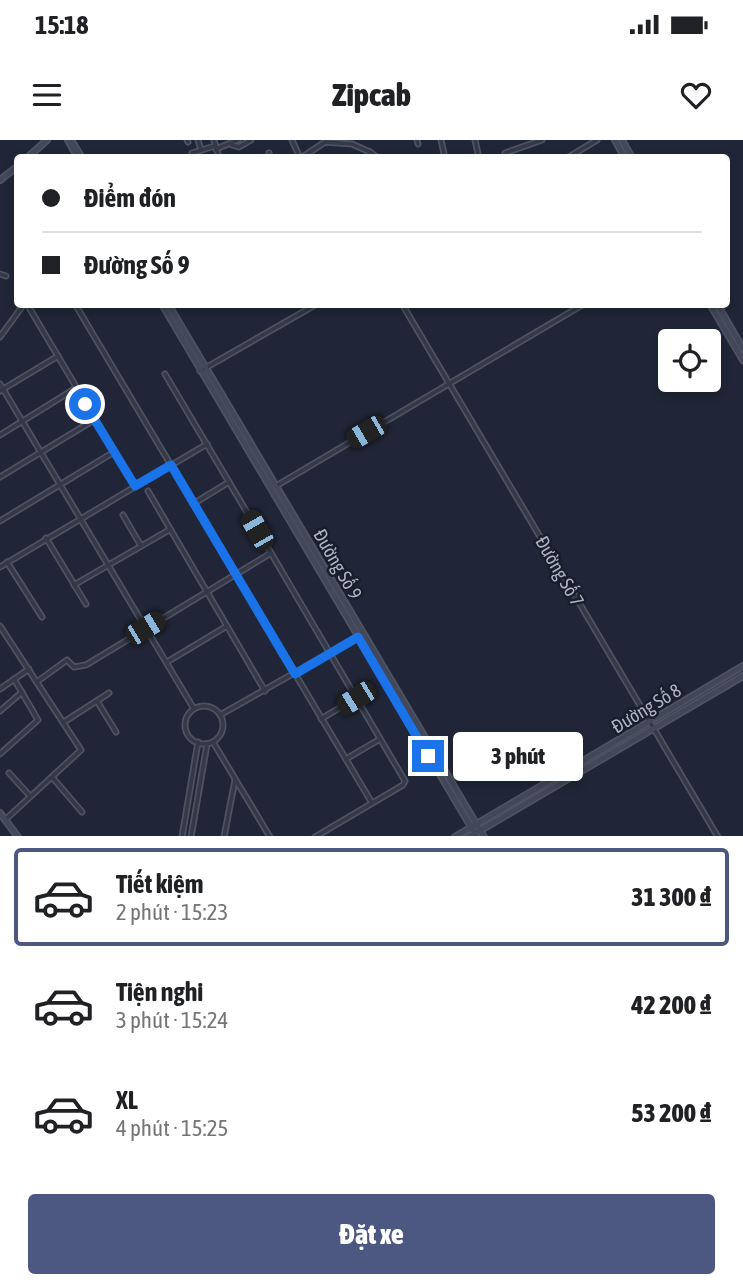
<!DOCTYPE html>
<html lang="vi">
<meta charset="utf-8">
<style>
body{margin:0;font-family:"Asap Condensed",sans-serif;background:#f2f2f2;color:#202124;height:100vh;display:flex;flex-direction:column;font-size:26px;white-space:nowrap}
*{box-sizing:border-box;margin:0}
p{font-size:23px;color:#757577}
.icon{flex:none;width:38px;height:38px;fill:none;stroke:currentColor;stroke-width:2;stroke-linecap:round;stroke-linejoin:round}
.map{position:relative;height:696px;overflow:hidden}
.side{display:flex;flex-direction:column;background:#fff;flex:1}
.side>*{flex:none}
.banner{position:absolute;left:14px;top:14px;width:716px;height:154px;border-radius:7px;box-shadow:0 4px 10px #0003;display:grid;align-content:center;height:154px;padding:0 28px;background:#fff}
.fabs{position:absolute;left:658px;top:189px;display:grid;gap:14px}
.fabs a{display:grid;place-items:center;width:63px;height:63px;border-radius:7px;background:#fff;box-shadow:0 4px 10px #0003;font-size:35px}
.end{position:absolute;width:32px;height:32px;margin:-16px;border:9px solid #1a73e8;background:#fff;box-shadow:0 0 0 4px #fff}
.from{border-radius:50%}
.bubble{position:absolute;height:49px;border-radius:7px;background:#fff;box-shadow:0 4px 10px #0003;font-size:23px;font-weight:800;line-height:49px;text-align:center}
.car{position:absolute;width:21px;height:42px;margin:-21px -10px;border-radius:9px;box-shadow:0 0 5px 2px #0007;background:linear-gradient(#222 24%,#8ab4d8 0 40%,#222 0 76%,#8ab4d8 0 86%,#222 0)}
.banner b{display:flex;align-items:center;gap:24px;height:66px;font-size:26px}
.banner b+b{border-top:2px solid #e0e0e0}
.banner i{width:18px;height:18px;background:#202124}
ul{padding:12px 0 0;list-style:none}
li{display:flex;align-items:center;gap:21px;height:98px;margin:0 14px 10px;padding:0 14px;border:4px solid transparent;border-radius:7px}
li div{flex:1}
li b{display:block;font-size:26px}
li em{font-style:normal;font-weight:800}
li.selected{border-color:#4c5782}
li>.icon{width:63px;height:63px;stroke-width:1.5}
.button{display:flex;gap:14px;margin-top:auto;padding:14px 28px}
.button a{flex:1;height:80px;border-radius:7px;background:#4c5782;color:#fff;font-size:28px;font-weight:800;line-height:80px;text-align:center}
.status{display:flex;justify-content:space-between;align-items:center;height:49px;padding:0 35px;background:#fff;direction:ltr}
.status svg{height:19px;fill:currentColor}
header{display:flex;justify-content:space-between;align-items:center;height:91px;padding:0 28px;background:#fff;font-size:32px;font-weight:800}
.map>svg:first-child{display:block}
</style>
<div class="status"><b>15:18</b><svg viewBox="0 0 49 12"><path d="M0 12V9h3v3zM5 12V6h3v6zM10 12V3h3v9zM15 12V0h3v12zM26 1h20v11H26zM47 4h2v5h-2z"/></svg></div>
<header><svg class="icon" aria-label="menu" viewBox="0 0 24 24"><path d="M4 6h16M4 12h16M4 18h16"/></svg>Zipcab<svg class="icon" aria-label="heart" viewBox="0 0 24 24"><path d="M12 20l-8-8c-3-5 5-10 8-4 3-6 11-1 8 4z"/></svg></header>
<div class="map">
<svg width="743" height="697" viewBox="0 0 743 697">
<rect width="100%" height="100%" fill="#202637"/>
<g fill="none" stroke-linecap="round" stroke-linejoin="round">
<defs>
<g id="street">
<polyline points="187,0 188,2"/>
<polyline points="198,0 201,10"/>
<polyline points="214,0 219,18"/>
<polyline points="292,0 300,18"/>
<polyline points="417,0 418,4"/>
<polyline points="441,0 445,18"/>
<polyline points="475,0 479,18"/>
<polyline points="232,5 239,7 251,0"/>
<polyline points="216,9 238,0"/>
<polyline points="370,12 378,18"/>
<polyline points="192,13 215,6"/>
<polyline points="269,13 270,18"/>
<polyline points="505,13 542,0"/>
<polyline points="301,18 325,2 352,4 370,12 367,18"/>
<polyline points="567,18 597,0"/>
<polyline points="0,134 6,136"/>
<polyline points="27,164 135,346"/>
<polyline points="75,164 372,663"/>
<polyline points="402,164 718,697"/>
<polyline points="0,197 24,164"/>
<polyline points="200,231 317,164"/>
<polyline points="165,234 271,413"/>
<polyline points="0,244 194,569"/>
<polyline points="0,251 58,216"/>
<polyline points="0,295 76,248"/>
<polyline points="0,337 94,280"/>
<polyline points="276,346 584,164"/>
<polyline points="148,351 265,551"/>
<polyline points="193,364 229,342"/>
<polyline points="123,375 141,406"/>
<polyline points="0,381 114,312"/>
<polyline points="46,398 86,464"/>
<polyline points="7,422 42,477"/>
<polyline points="0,427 207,304"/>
<polyline points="74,445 169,390"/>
<polyline points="0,486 81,610 5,680"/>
<polyline points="167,522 227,486"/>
<polyline points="38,541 67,520 74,527 86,525 271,413 405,641 403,645 315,697"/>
<polyline points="0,549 29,529"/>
<polyline points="97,561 116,592"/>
<circle cx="204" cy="585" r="19"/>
<polyline points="0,571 22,552"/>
<polyline points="220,575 358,497"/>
<polyline points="321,579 356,558"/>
<polyline points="64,582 109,553"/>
<polyline points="213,602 270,697"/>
<polyline points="0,614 38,580 14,539"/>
<polyline points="346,619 380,599"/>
<polyline points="9,633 30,656"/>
<polyline points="52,637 82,672"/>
<polyline points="182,697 198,602"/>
<polyline points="191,697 207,604"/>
<polyline points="224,697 235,640"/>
</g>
<g id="secondary">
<polyline points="68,0 78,18"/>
<polyline points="71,0 82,18"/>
<polyline points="615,0 625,18"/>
<polyline points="622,0 632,18"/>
<polyline points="27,18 47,0"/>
<polyline points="0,40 18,26"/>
<polyline points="162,164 477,697"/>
<polyline points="168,164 484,697"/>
<polyline points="710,164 743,220"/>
<polyline points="717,164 743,209"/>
<polyline points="0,673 18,697"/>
<polyline points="455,697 743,526"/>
<polyline points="469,697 743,536"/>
</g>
</defs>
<!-- street casing -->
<use href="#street" stroke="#4e5362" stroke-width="7"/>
<!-- secondary casing -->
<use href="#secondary" stroke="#4e5362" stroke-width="8"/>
<!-- street -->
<use href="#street" stroke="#343847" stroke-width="3.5"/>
<!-- secondary -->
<use href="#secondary" stroke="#42475a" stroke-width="4.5"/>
</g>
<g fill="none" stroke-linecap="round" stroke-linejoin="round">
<!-- route -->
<polyline stroke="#1a73e8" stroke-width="9" points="85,264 135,346 171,325 295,534 358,497 428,616"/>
</g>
<g text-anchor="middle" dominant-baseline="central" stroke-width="5" stroke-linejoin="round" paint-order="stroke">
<!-- street labels -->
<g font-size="19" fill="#aeb3c4" stroke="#191e2c">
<text transform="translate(338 424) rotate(60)">Đường Số 9</text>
<text transform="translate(560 431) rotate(60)">Đường Số 7</text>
<text transform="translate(646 568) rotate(-31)">Đường Số 8</text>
</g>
</g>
</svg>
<div class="fabs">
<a><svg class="icon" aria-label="locate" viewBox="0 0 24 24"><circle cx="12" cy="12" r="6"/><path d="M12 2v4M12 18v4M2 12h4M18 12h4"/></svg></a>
</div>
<i class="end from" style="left:85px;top:264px"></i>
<i class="end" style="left:428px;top:616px"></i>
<div class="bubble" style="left:453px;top:592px;width:130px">3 phút</div>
<i class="car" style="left:366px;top:292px;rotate:240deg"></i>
<i class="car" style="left:257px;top:390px;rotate:330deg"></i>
<i class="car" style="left:145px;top:488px;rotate:59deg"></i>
<i class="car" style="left:356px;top:558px;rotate:238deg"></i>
<div class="banner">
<b><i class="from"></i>Điểm đón</b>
<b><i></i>Đường Số 9</b>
</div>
</div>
<section class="side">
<ul>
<li class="selected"><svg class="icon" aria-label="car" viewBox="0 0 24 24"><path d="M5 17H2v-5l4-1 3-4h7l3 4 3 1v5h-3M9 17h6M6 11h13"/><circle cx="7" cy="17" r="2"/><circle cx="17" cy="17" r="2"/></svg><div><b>Tiết kiệm</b><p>2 phút · 15:23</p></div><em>31 300 ₫</em></li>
<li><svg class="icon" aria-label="car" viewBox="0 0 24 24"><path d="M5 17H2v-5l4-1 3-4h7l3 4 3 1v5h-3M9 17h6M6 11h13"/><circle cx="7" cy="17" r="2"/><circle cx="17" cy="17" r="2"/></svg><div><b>Tiện nghi</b><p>3 phút · 15:24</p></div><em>42 200 ₫</em></li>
<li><svg class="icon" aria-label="car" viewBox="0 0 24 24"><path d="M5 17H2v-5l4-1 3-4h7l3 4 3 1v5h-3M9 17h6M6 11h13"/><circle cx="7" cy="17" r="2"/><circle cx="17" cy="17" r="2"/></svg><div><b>XL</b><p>4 phút · 15:25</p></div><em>53 200 ₫</em></li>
</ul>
<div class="button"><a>Đặt xe</a></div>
</section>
